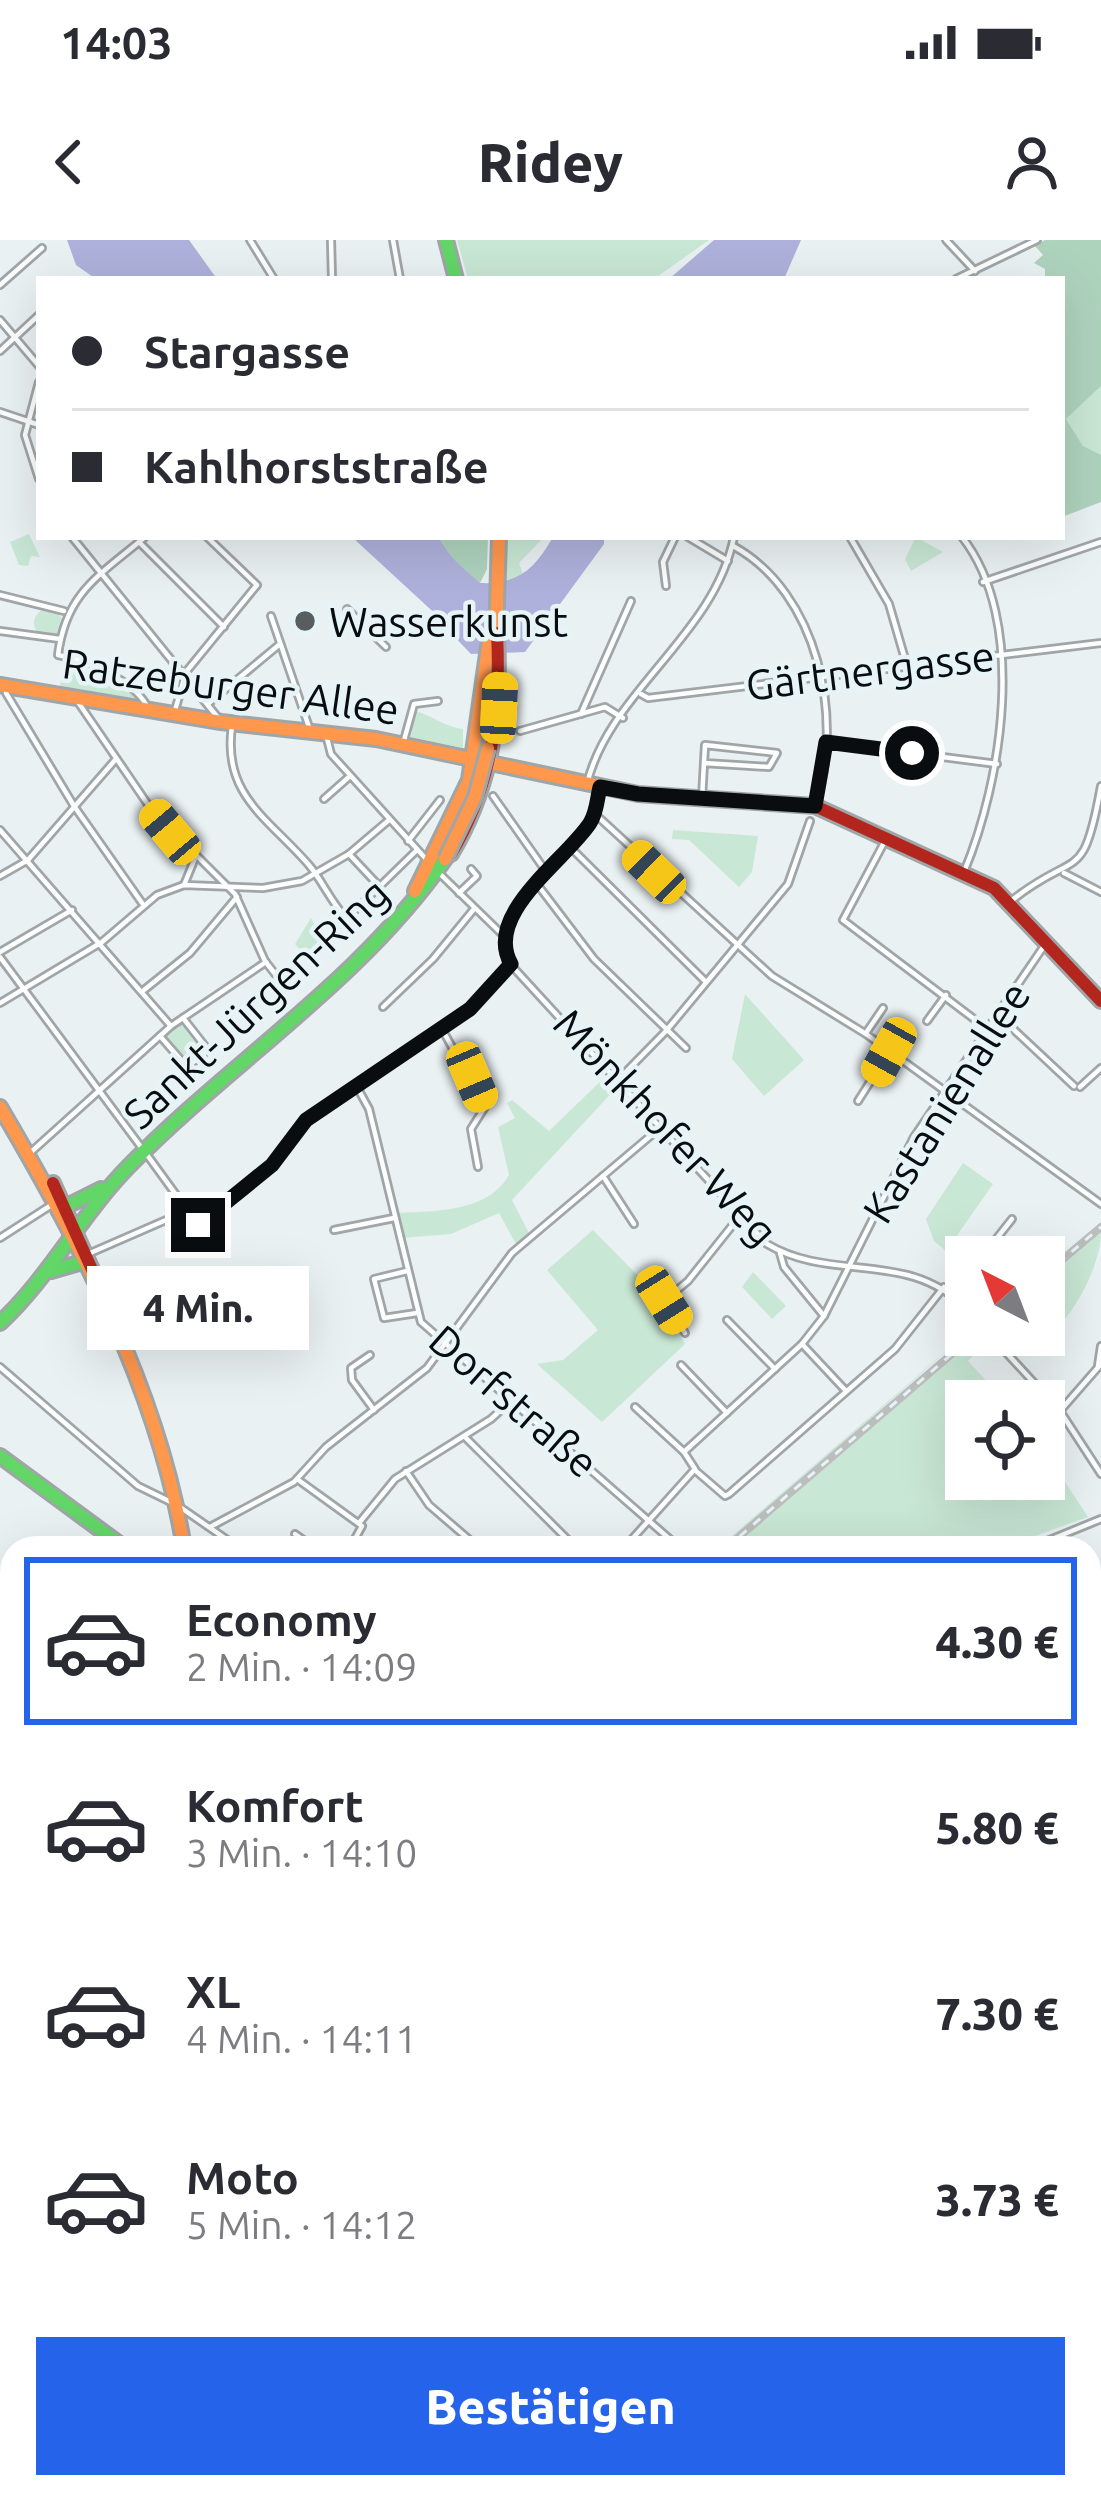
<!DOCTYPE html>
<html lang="de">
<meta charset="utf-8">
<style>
body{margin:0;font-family:Ubuntu,sans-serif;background:#f2f2f3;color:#2b2b33;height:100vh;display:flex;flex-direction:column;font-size:45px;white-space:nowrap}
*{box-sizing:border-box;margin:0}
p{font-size:39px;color:#7c7c81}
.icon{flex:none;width:66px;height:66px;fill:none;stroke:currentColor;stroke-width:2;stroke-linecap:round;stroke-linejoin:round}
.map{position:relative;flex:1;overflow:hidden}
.sheet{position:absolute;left:0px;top:1296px;width:1101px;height:963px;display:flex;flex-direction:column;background:#fff;border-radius:36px 36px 0 0;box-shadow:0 12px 48px #0002}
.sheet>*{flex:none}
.top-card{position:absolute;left:36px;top:36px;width:1029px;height:264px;border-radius:0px;box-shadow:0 12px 48px #0002;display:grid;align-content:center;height:264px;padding:0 36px;background:#fff}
.needle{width:78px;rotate:318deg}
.buttons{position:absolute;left:945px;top:996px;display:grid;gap:24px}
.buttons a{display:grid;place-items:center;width:120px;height:120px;border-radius:0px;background:#fff;box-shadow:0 12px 48px #0002;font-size:60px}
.end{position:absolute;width:54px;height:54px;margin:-27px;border:15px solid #090d0f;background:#fff;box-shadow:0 0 0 6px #fff}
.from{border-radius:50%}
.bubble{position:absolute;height:84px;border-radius:0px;background:#fff;box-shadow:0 12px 48px #0002;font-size:39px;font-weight:800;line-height:84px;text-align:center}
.car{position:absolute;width:36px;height:72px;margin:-36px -18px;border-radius:15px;box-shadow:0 0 9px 3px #0007;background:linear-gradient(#f5c518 24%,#345 0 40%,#f5c518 0 76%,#345 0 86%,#f5c518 0)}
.top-card b{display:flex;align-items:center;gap:42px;height:114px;font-size:45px}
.top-card b+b{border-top:3px solid #e1e1e2}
.top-card i{width:30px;height:30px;background:#2b2b33}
ul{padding:21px 0 0;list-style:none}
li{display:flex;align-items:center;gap:36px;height:168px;margin:0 24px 18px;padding:0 12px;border:6px solid transparent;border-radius:0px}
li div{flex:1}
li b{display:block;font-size:45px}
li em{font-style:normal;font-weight:800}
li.on{border-color:#2563eb}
li>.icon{width:108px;height:108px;stroke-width:1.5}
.action{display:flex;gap:24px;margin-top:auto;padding:24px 36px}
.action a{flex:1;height:138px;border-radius:0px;background:#2563eb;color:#fff;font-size:48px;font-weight:800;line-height:138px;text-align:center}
.status{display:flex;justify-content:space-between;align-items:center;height:84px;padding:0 60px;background:#fff;direction:ltr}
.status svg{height:33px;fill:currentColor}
header{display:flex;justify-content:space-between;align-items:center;height:156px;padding:0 36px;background:#fff;font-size:54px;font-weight:800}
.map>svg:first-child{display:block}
</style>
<div class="status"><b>14:03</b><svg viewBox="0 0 49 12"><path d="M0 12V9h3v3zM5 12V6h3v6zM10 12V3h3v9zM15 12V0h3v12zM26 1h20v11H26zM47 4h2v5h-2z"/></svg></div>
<header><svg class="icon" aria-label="back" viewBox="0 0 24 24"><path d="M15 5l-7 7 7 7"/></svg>Ridey<svg class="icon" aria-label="person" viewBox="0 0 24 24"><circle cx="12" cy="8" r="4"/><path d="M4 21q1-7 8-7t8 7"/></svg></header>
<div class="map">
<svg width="1101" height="2257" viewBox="0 0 1101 2257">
<rect width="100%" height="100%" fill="#eaf1f3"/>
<!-- green -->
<g fill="#c9e7d5">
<polygon points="457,0 709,0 654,39 468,39"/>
<polygon points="1101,146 1101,215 1100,216 1083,206 1066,179"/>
<polygon points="29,294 40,317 31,316 28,326 19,325 10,302"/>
<polygon points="505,297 544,297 519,323 523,334 507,344"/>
<polygon points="916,297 943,312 911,331 905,319"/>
<circle cx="48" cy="383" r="14"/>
<polygon points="65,419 142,460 60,446"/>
<path d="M414,471C431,474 441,486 463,489V508L411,497Z"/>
<polygon points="673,590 758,596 752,632 739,647 689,600 672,599"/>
<polygon points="311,678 327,707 311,722 295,704"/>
<polygon points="745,754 804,820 764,856 732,819"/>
<polygon points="182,781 203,808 188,822 163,797"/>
<path d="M608,834L618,846L512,960L529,993L516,1004L499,973L451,994L401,998L396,973C434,971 487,973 509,935L498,887L515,878L507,863L512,860L549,891Z"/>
<polygon points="963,923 993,944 946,1011 934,1001 926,979"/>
<polygon points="593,990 649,1047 645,1051 664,1066 685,1104 602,1182 537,1124 563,1120 598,1090 547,1030"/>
<path d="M1101,991C1101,1029 1071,1078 1044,1103L1036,1095H1044V1040Z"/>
<polygon points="753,1032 786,1066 772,1079 742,1047"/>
<polygon points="966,1094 723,1308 718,1308"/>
<polygon points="981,1095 988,1100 968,1121 1005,1161 966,1161 966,1239 1044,1239 1044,1210 1088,1277 1001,1308 741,1308 736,1302"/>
<polygon points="0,1880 12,1936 8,1955 12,2069 0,2085"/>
<polygon points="1089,2053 1101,2062 1101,2169 1090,2201 1101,2225 1089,2219 1089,2175 1096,2151 1089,2141"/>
<polygon points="396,2247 569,2247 577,2257 387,2257"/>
<polygon points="712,2247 846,2247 855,2257 694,2257"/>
<polygon points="917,2247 1016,2247 1025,2257 904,2257"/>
</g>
<!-- forest -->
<g fill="#aed3bd">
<polygon points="1045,0 1101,0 1101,146 1066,179 1083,206 1101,215 1101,262 1062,277 1062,39 1045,39 1045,29 1034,23 1043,15 1035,6"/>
<path d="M439,297H488L487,329L480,343C463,328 450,319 439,297Z"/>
<polygon points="12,2102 12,2150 0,2163 0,2117"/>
</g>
<!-- water -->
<g fill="#aeb1db">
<polygon points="67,0 189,0 217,39 96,39 76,25"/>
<polygon points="714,0 801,0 784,39 669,39"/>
<path d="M352,297H439C450,319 463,327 480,343C517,345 535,329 553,297H604V304L525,412L471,414L445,387L430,390L442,380Z"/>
</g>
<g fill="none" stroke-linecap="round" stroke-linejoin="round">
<!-- stream -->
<g stroke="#aeb1db" stroke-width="3">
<polyline points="0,1947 12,1973"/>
<polyline points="395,2257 401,2247"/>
</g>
<defs>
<g id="street">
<polyline points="250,0 274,39"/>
<polyline points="331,0 332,39"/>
<polyline points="393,0 400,39"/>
<polyline points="946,0 975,31"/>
<polyline points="956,39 1037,0"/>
<polyline points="0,45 42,8"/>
<polyline points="0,80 39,126"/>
<polyline points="0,111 39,75"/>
<polyline points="39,142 25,195 39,239"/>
<polyline points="0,172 39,185"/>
<polyline points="72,297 219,479"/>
<path d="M145,297C99,336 66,352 58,415C86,420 133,440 147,466"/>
<polyline points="688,297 728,321"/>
<polyline points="850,297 889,364 907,426"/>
<path d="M962,297C1028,381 1002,541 964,632"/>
<polyline points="139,302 224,387"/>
<path d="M733,306C818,352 845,479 815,566"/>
<polyline points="983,342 1101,302"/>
<polyline points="666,346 663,322 675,297"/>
<polyline points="0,355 64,371"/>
<polyline points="347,369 386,407"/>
<polyline points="271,376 311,493"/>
<polyline points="0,391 60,399"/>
<polyline points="7,446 6,453 74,566 142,663"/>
<polyline points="641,454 648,458 1101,403"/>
<polyline points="78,462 153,572 235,654 265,721 286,748"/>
<polyline points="209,463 280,404"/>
<polyline points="174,474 186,432 257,345 207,297"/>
<polyline points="581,474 631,361"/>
<path d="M232,486C222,555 268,578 309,625C323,642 331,662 346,678"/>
<polyline points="520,491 605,467 623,478"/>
<polyline points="326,494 331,514 426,619"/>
<polyline points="826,502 997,524"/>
<polyline points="403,504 414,464 438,461"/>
<path d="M587,544C609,452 714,396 734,297"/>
<path d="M600,547C598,559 597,572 590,583C565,621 483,673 511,725L767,1004C832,1043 910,1009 966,1069"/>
<polyline points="493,556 547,633"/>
<path d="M702,558C703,540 704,523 705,505L777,513L769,527L704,523"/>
<polyline points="324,559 350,536"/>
<polyline points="595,574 772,736 866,794 1101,964"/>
<polyline points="0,590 170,785"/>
<polyline points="886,599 843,680 986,788"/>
<polyline points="408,601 440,560"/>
<polyline points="570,607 706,742"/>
<polyline points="349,614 380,647"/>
<polyline points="437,631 505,697"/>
<polyline points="1064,633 1101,652"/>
<polyline points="0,636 28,620 116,519"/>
<polyline points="537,644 594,719 686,808"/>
<polyline points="184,645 195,618"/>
<polyline points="459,653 477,636 471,629"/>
<path d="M1011,661C1077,608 1083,647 1101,546"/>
<polyline points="341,684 417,610"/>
<polyline points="0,712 72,670"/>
<polyline points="0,717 141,907"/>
<polyline points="144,750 190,713 237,657"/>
<polyline points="0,763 102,702 157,655 184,645 263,648 302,641 349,614 389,580"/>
<polyline points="383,767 433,719 474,669"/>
<polyline points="996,773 1074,846"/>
<polyline points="927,781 946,755"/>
<polyline points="442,789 485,867 471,889 478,927"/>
<polyline points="866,793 883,768"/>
<polyline points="160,796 187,827 208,810 183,778"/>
<polyline points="619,839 666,791 788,644 810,581"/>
<polyline points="357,847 369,869 421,1082 680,1308"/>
<polyline points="1080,847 1101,828"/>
<polyline points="858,861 889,812"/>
<polyline points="145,912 198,985"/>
<polyline points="30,913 171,786 266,722"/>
<polyline points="603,936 634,984"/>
<polyline points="334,990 394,978"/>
<polyline points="0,998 56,962"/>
<polyline points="780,1013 784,1027 824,1076"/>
<polyline points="88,1014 166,980 203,982 273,925 306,881 470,769 511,725"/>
<polyline points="982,1017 1012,979"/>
<polyline points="407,1031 374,1039 384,1078 417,1073"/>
<polyline points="649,1049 665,1060 685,1093"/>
<polyline points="950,1053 966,1035"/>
<polyline points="665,1060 688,1041 739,977"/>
<polyline points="727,1080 775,1129"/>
<polyline points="990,1095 1060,1171 1101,1234"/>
<polyline points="802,1104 846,1151"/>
<polyline points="370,1115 351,1128 352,1140 374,1170"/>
<polyline points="681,1125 727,1173"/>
<polyline points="1098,1126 1101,1106"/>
<polyline points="0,1127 138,1246 177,1265 239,1308"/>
<polyline points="635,1167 684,1212"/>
<polyline points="1060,1171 1101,1124"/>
<polyline points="466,1198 576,1308"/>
<polyline points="406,1231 429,1265 479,1308"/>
<polyline points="696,1231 725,1256 729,1254 895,1109 944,1047"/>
<polyline points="297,1239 362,1286 350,1308"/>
<polyline points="359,1283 395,1239 491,1179 512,1160"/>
<polyline points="210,1287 294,1242 326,1207 427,1128 512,1013 661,887"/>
<polyline points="295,1294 315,1308"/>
<polyline points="624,1308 695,1229 684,1212 802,1104 824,1076 914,897 1044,706"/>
<polyline points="1030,1308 1101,1279"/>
<polyline points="1089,1416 1101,1437"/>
<polyline points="0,1418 12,1443"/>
<polyline points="1089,1458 1101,1455"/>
<polyline points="0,1526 12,1518"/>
<polyline points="0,1582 12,1581"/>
<polyline points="0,1660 12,1743"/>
<polyline points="1089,1770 1101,1774"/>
<polyline points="1095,1772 1101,1755"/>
<polyline points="0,1801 12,1800"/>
<polyline points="1089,1830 1101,1794"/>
<polyline points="1089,1858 1101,1862"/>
<polyline points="1089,1907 1101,1911"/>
<polyline points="1089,1970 1101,1935"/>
<polyline points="1099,2140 1101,2143"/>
<polyline points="1101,2174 1093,2198 1101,2213"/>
<polyline points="1089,2243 1101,2249"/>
<polyline points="301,2247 302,2257"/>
<polyline points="1080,2257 1084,2247"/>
</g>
<g id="fast">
<polyline points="446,0 456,39"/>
<polyline points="67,966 101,949"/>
<polyline points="51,1031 82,1022"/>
<path d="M0,1083C50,1036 81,975 129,926C233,820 358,743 445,619"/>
<polyline points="0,1216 125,1308"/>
<polyline points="553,2247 560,2257"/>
</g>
<g id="slow">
<polyline points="496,397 499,297"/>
<polyline points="0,445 221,482 376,499 638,554 681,557"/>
<polyline points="415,651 469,540 490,393"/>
<path d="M0,867C80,1003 159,1151 184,1308"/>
<polyline points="200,2257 202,2247"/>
</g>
<g id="jam">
<polyline points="681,557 815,566 994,648 1101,761"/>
<path d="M451,614C493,544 501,473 497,393"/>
<polyline points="53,943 98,1043"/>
<polyline points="1089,2022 1101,2031"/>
</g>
</defs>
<!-- street casing -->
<use href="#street" stroke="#a0a5a7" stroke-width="10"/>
<!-- fast casing -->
<use href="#fast" stroke="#a0a5a7" stroke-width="18"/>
<!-- slow casing -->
<use href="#slow" stroke="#a0a5a7" stroke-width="18"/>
<!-- jam casing -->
<use href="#jam" stroke="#a0a5a7" stroke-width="18"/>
<!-- street -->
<use href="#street" stroke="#fcfdfd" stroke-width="4.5"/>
<!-- fast -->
<use href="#fast" stroke="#63d668" stroke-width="12"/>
<!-- slow -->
<use href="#slow" stroke="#ff974d" stroke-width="12"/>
<!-- jam -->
<use href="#jam" stroke="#b3261e" stroke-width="12"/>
<defs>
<g id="rail">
<polyline points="1044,1035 1101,987"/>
<polyline points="726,1308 974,1095"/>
<polyline points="1089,2051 1101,2060"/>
<polyline points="0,2089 12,2073"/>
</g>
</defs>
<!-- rail casing -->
<use href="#rail" stroke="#bcbebe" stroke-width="8"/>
<!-- rail -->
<use href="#rail" stroke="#e6f3f7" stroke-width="3" stroke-dasharray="9" stroke-linecap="butt"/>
<defs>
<polyline id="slow-bridge" points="445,619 475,557 488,508"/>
</defs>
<!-- slow-bridge casing -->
<use href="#slow-bridge" stroke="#a0a5a7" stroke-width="18" stroke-linecap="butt"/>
<!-- slow-bridge -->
<use href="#slow-bridge" stroke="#ff974d" stroke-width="12"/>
</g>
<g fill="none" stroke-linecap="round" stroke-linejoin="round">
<!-- route -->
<path stroke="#090d0f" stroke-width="15" d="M198,985L272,925L306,880L470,769L511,724C483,674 565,621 590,583C597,572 597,559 600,547L638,554L815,566L826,502L912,513"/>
</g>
<!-- markers -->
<circle fill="#585d5f" stroke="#e6f3f7" stroke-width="4.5" cx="305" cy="381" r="12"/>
<g text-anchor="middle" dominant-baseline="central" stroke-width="9" stroke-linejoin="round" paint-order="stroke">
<!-- poi labels -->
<g font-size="42" fill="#090d0f" stroke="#e6f3f7" text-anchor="start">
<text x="329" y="381">Wasserkunst</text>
</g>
<!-- street labels -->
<g font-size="42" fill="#090d0f" stroke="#e6f3f7">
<text transform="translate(870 430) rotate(-7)">Gärtnergasse</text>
<text transform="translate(231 446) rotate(8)">Ratzeburger Allee</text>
<text transform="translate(256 763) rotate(-43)">Sankt-Jürgen-Ring</text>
<text transform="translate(946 862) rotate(-58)">Kastanienallee</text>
<text transform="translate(666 887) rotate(47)">Mönkhofer Weg</text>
<text transform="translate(514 1161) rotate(41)">Dorfstraße</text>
</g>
</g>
</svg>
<div class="buttons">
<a><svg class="needle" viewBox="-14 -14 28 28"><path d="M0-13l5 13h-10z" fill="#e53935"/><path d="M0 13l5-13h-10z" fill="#7c7c81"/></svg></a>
<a><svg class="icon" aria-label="locate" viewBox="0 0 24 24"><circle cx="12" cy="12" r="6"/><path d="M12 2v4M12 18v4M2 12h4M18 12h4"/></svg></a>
</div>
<i class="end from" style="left:912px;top:513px"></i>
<i class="end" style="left:198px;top:985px"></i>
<div class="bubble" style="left:87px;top:1026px;width:222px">4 Min.</div>
<i class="car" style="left:499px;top:468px;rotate:3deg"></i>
<i class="car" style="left:170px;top:592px;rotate:320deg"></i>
<i class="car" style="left:654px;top:632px;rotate:314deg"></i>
<i class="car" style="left:889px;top:812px;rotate:209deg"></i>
<i class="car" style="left:472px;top:837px;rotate:157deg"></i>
<i class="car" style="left:664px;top:1060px;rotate:148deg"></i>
<div class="top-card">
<b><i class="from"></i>Stargasse</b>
<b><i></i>Kahlhorststraße</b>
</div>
<section class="sheet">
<ul>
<li class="on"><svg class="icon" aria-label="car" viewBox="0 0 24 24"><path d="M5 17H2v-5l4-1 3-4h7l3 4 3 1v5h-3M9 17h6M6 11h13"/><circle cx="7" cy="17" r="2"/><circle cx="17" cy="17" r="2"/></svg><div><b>Economy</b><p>2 Min. · 14:09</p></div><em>4.30 €</em></li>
<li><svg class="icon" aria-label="car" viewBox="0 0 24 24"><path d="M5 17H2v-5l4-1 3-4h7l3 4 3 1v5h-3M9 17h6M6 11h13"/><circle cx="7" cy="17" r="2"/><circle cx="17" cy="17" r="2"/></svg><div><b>Komfort</b><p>3 Min. · 14:10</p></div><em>5.80 €</em></li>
<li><svg class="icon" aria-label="car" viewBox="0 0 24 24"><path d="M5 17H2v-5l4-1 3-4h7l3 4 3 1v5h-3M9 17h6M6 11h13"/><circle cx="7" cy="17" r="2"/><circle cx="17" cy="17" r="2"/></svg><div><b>XL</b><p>4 Min. · 14:11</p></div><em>7.30 €</em></li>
<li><svg class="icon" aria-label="car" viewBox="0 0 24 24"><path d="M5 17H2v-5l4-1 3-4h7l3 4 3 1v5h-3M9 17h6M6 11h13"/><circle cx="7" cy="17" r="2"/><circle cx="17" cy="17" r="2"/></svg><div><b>Moto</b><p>5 Min. · 14:12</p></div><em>3.73 €</em></li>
</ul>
<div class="action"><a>Bestätigen</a></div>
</section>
</div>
